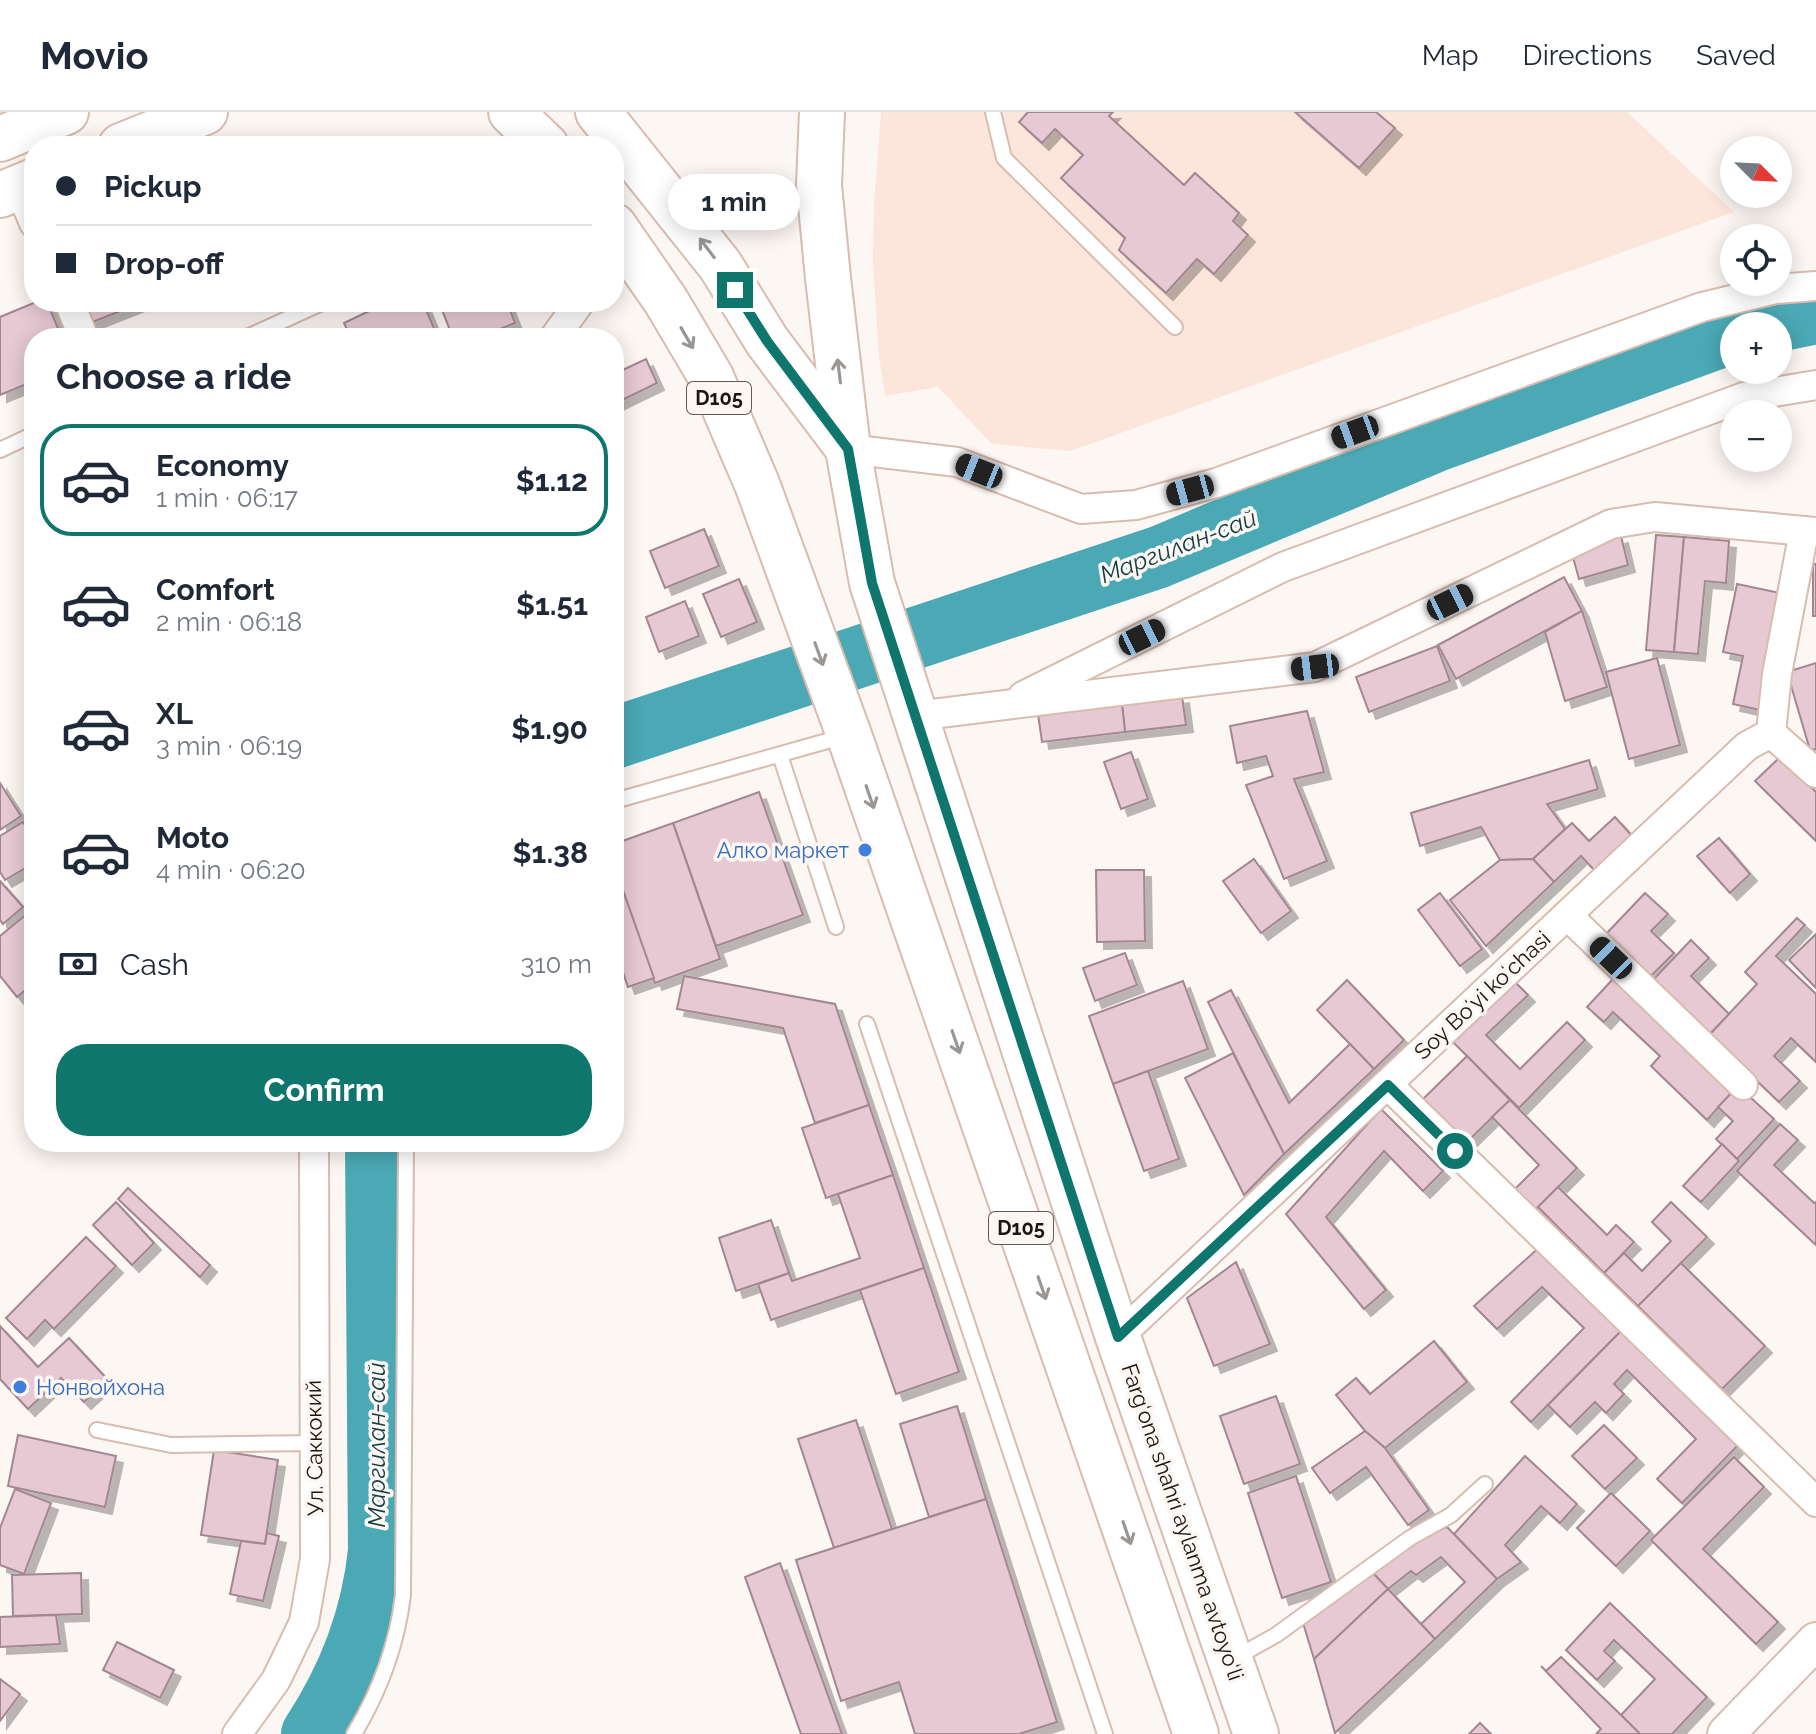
<!DOCTYPE html>
<meta charset="utf-8">
<style>
body{margin:0;font-family:Raleway,sans-serif;background:#f2f2f3;color:#1f2937;height:100vh;display:flex;flex-direction:column;font-size:30px;white-space:nowrap}
*{box-sizing:border-box;margin:0}
p{font-size:26px;color:#747a83}
.icon{flex:none;width:44px;height:44px;fill:none;stroke:currentColor;stroke-width:2;stroke-linecap:round;stroke-linejoin:round}
.map{position:relative;flex:1;overflow:hidden}
.sheet{position:absolute;left:24px;top:216px;width:600px;height:824px;display:flex;flex-direction:column;background:#fff;border-radius:32px;box-shadow:0 4px 20px #0003}
.sheet>*{flex:none}
.banner{position:absolute;left:24px;top:24px;width:600px;height:176px;border-radius:32px;box-shadow:0 4px 20px #0003;display:grid;align-content:center;height:176px;padding:0 32px;background:#fff}
.needle{width:52px;rotate:114deg}
.buttons{position:absolute;left:1720px;top:24px;display:grid;gap:16px}
.buttons a{display:grid;place-items:center;width:72px;height:72px;border-radius:50%;background:#fff;box-shadow:0 4px 20px #0003;font-size:40px}
.end{position:absolute;width:36px;height:36px;margin:-18px;border:10px solid #0f766e;background:#fff;box-shadow:0 0 0 4px #fff}
.from{border-radius:50%}
.bubble{position:absolute;height:56px;border-radius:28px;background:#fff;box-shadow:0 4px 20px #0003;font-size:26px;font-weight:700;line-height:56px;text-align:center}
.car{position:absolute;width:24px;height:48px;margin:-24px -12px;border-radius:10px;box-shadow:0 0 6px 2px #0007;background:linear-gradient(#222 24%,#8ab4d8 0 40%,#222 0 76%,#8ab4d8 0 86%,#222 0)}
.banner b{display:flex;align-items:center;gap:28px;height:76px;font-size:30px}
.banner b+b{border-top:2px solid #e0e1e3}
.banner i{width:20px;height:20px;background:#1f2937}
ul{padding:0;list-style:none}
li{display:flex;align-items:center;gap:24px;height:112px;margin:0 16px 12px;padding:0 16px;border:4px solid transparent;border-radius:32px}
li div{flex:1}
li b{display:block;font-size:30px}
li em{font-style:normal;font-weight:700}
li.active{border-color:#0f766e}
li>.icon{width:72px;height:72px;stroke-width:1.5}
h2{padding:0 32px;font-size:36px;line-height:96px}
.pay{display:flex;align-items:center;gap:20px;height:88px;padding:0 32px;font-size:30px}
.pay p{margin-inline-start:auto}
.primary-button{display:flex;gap:16px;margin-top:auto;padding:16px 32px}
.primary-button a{flex:1;height:92px;border-radius:32px;background:#0f766e;color:#fff;font-size:32px;font-weight:700;line-height:92px;text-align:center}
header{display:flex;align-items:center;gap:48px;box-sizing:border-box;height:112px;padding:0 40px;background:#fff;border-bottom:2px solid #e0e1e3}
header strong{font-size:38px}
nav{display:flex;gap:44px;margin-inline-start:auto;font-size:28px}
.map>svg:first-child{display:block}
</style>
<header>
<strong>Movio</strong>
<nav><a>Map</a><a>Directions</a><a>Saved</a></nav>
</header>
<div class="map">
<svg width="1816" height="1622" viewBox="0 0 1816 1622">
<defs>
<filter id="shadow"><feDropShadow dx="7" dy="7" stdDeviation="0" flood-color="#0004"/></filter>
</defs>
<rect width="100%" height="100%" fill="#fdf7f4"/>
<!-- built -->
<polygon fill="#fce6dc" points="881,0 1627,0 1734,100 1071,339 992,332 938,275 885,284 879,244 873,152 874,92"/>
<g fill="none" stroke-linecap="round" stroke-linejoin="round">
<!-- river -->
<g stroke="#4aa9b5" stroke-width="62">
<polyline points="1753,214 1816,201"/>
<polyline points="614,626 1159,445 1436,329 1734,220"/>
<path d="M312,1622C349,1566 372,1506 379,1439L376,1030"/>
</g>
</g>
<!-- building -->
<g fill="#e7c9d4" stroke="#a28791" stroke-width="2" filter="url(#shadow)">
<polygon points="1028,0 1113,0 1109,4 1184,73 1195,61 1239,101 1233,109 1248,123 1214,162 1197,147 1166,181 1119,138 1125,126 1061,66 1083,43 1055,17 1042,31 1019,10"/>
<polygon points="1295,0 1376,0 1395,16 1359,56"/>
<polygon points="36,190 47,190 62,226 34,226 34,269 0,283 0,205"/>
<polygon points="76,190 143,190 85,213"/>
<polygon points="388,190 423,190 438,226 351,226 344,211"/>
<polygon points="439,190 507,190 515,211 477,226 453,226"/>
<polygon points="646,247 657,271 614,292 614,262"/>
<polygon points="704,417 719,454 665,476 650,439"/>
<polygon points="1656,423 1684,425 1674,540 1646,538"/>
<polygon points="1621,424 1628,453 1579,467 1571,438"/>
<polygon points="1684,425 1729,429 1726,471 1705,469 1698,542 1674,540"/>
<rect x="1813" y="452" width="3" height="52"/>
<polygon points="1564,465 1582,499 1456,567 1438,533"/>
<polygon points="739,467 757,510 721,525 703,482"/>
<polygon points="1737,472 1785,482 1760,598 1733,592 1743,544 1723,540"/>
<polygon points="685,489 699,524 659,540 646,505"/>
<polygon points="1582,499 1607,575 1565,589 1545,520"/>
<polygon points="1437,534 1450,569 1369,600 1356,565"/>
<polygon points="1657,546 1680,633 1629,647 1606,560"/>
<polygon points="1816,551 1816,637 1810,638 1787,560"/>
<polygon points="1182,584 1186,613 1125,620 1122,592"/>
<polygon points="1122,592 1125,620 1042,630 1038,602"/>
<polygon points="1307,599 1324,660 1294,667 1327,749 1284,767 1246,673 1273,664 1266,644 1237,651 1230,614"/>
<polygon points="1131,640 1148,687 1121,697 1104,650"/>
<polygon points="1780,645 1816,680 1816,729 1755,669"/>
<polygon points="1589,648 1598,677 1547,692 1565,717 1533,747 1500,748 1481,715 1420,734 1411,701"/>
<polygon points="0,671 21,704 0,718"/>
<polygon points="759,680 803,803 716,834 673,711"/>
<polygon points="1615,705 1633,725 1596,760 1581,744 1554,770 1533,747 1572,711 1589,729"/>
<polygon points="23,710 34,729 34,751 5,768 0,760 0,724"/>
<polygon points="673,711 720,847 655,871 614,753 614,732"/>
<polygon points="1719,726 1750,762 1730,781 1697,744"/>
<polygon points="1254,747 1291,799 1261,821 1223,769"/>
<polygon points="1533,747 1554,770 1486,834 1450,788 1500,748"/>
<polygon points="614,753 654,866 628,875 614,835"/>
<polygon points="1096,758 1144,758 1145,829 1097,830"/>
<polygon points="0,769 23,795 3,812 0,808"/>
<polygon points="1440,781 1482,837 1460,854 1418,798"/>
<polygon points="1645,781 1668,802 1651,819 1674,841 1650,865 1606,822"/>
<polygon points="34,796 34,871 17,885 0,864 0,824"/>
<polygon points="1797,806 1805,813 1776,844 1816,882 1816,950 1791,926 1774,944 1800,969 1779,990 1709,923 1757,872 1745,860"/>
<polygon points="1816,822 1816,876 1789,848"/>
<polygon points="1691,828 1709,846 1691,864 1729,902 1709,923 1652,869"/>
<polygon points="1125,841 1137,873 1095,889 1083,856"/>
<polygon points="684,864 835,892 869,993 815,1011 783,916 677,897"/>
<polygon points="1613,867 1733,979 1707,1008 1651,954 1660,944 1613,900 1604,910 1587,895"/>
<polygon points="1347,868 1404,928 1374,957 1317,898"/>
<polygon points="1183,869 1208,937 1113,972 1089,904"/>
<polygon points="1515,870 1528,883 1486,923 1520,957 1567,910 1585,928 1519,996 1453,930"/>
<polygon points="1231,878 1289,991 1350,932 1374,957 1284,1042 1208,890"/>
<polygon points="1233,941 1284,1042 1244,1083 1185,966"/>
<polygon points="1467,944 1510,988 1467,1030 1423,987"/>
<polygon points="1148,959 1179,1047 1144,1059 1113,972"/>
<polygon points="1738,974 1774,1007 1737,1047 1716,1027 1733,1009 1718,995"/>
<polygon points="1510,988 1577,1056 1533,1100 1513,1079 1539,1053 1492,1005"/>
<polygon points="869,993 893,1063 826,1086 802,1016"/>
<polygon points="1381,997 1443,1059 1423,1079 1384,1039 1326,1105 1386,1178 1364,1197 1286,1102"/>
<polygon points="1780,1012 1798,1028 1774,1053 1814,1091 1816,1090 1816,1133 1737,1059"/>
<polygon points="1722,1032 1739,1049 1701,1090 1683,1074"/>
<polygon points="893,1063 924,1156 771,1208 758,1172 789,1161 792,1169 860,1146 838,1082"/>
<polygon points="1558,1075 1607,1123 1616,1113 1634,1130 1604,1161 1538,1095"/>
<polygon points="128,1076 210,1153 200,1165 118,1087"/>
<polygon points="116,1090 154,1131 132,1153 93,1113"/>
<polygon points="1671,1090 1707,1125 1638,1194 1604,1161 1624,1141 1642,1159 1671,1129 1652,1110"/>
<polygon points="771,1108 789,1161 736,1179 719,1126"/>
<polygon points="86,1125 116,1154 54,1217 45,1208 27,1227 6,1206"/>
<polygon points="1543,1132 1626,1214 1531,1310 1511,1290 1584,1216 1542,1175 1497,1217 1474,1194"/>
<polygon points="1236,1150 1270,1232 1214,1254 1187,1186"/>
<polygon points="1681,1151 1765,1234 1722,1277 1638,1194"/>
<polygon points="924,1156 959,1260 896,1282 860,1178"/>
<polygon points="0,1214 38,1255 69,1226 108,1268 84,1290 61,1266 28,1297 0,1267"/>
<polygon points="1626,1214 1742,1329 1682,1391 1657,1367 1696,1327 1627,1258 1614,1272 1624,1282 1606,1301 1595,1290 1570,1315 1548,1293"/>
<polygon points="1434,1229 1467,1270 1385,1336 1365,1319 1336,1283 1356,1266 1370,1282"/>
<polygon points="1276,1284 1300,1352 1244,1372 1220,1304"/>
<polygon points="957,1294 986,1387 929,1405 900,1312"/>
<polygon points="856,1308 892,1417 834,1436 798,1327"/>
<polygon points="1604,1313 1637,1346 1605,1377 1572,1344"/>
<polygon points="1365,1319 1385,1336 1429,1398 1408,1413 1366,1355 1330,1381 1312,1356"/>
<polygon points="18,1323 116,1344 105,1395 8,1374"/>
<polygon points="214,1338 278,1348 265,1432 201,1423"/>
<polygon points="1525,1344 1577,1392 1560,1411 1541,1394 1505,1433 1521,1450 1497,1467 1454,1422"/>
<polygon points="1734,1345 1764,1375 1703,1437 1778,1510 1756,1532 1651,1428"/>
<polygon points="1296,1364 1331,1470 1282,1486 1248,1381"/>
<polygon points="15,1377 51,1391 24,1462 0,1453 0,1416"/>
<polygon points="1611,1381 1650,1419 1616,1454 1577,1416"/>
<polygon points="986,1387 1057,1610 1019,1622 915,1622 899,1570 841,1589 796,1448"/>
<polygon points="1447,1415 1497,1467 1435,1527 1421,1512 1465,1470 1441,1445 1416,1463 1411,1459 1388,1477 1372,1460 1421,1425"/>
<polygon points="267,1421 279,1424 263,1489 230,1482 241,1429 265,1432"/>
<polygon points="780,1451 842,1622 801,1622 745,1465"/>
<polygon points="1372,1460 1388,1477 1314,1547 1303,1511"/>
<polygon points="81,1461 82,1502 13,1504 12,1463"/>
<polygon points="1388,1477 1435,1527 1335,1621 1314,1547"/>
<polygon points="1610,1491 1707,1585 1672,1622 1640,1622 1621,1603 1655,1567 1614,1528 1604,1539 1615,1549 1597,1568 1566,1538"/>
<polygon points="56,1503 60,1532 0,1535 0,1505"/>
<polygon points="117,1530 174,1558 160,1586 103,1558"/>
<polygon points="1561,1545 1621,1603 1640,1622 1596,1622 1601,1617 1541,1554 1546,1559"/>
<polygon points="0,1567 20,1582 0,1609"/>
<polygon points="1480,1611 1491,1622 1469,1622"/>
</g>
<g fill="none" stroke-linecap="round" stroke-linejoin="round">
<defs>
<g id="service">
<polyline points="993,0 1004,46 1175,215"/>
<polyline points="245,226 324,190"/>
<polyline points="0,338 34,322"/>
<polyline points="780,643 836,815"/>
<polyline points="614,689 845,624"/>
<polyline points="867,912 1105,1622"/>
<polyline points="97,1318 171,1333 313,1331"/>
<polyline points="1233,1547 1276,1523 1410,1426 1451,1403 1485,1372"/>
<path d="M354,1622C380,1579 397,1533 403,1483L406,1030"/>
</g>
<g id="minor">
<polyline points="19,75 34,111"/>
<polyline points="69,190 84,226"/>
<polyline points="554,226 580,190"/>
<polyline points="848,337 957,350 1081,397 1136,393 1216,371 1702,195 1776,177 1816,174"/>
<polyline points="1023,584 1283,455 1744,285 1816,273"/>
<polyline points="916,604 1315,555 1611,412 1655,405 1816,420"/>
<polyline points="1771,621 1777,562 1804,419"/>
<polyline points="1567,803 1743,973"/>
<polyline points="1388,973 1816,1390"/>
<polyline points="1118,1225 1747,634 1771,621 1816,661"/>
<polyline points="237,1622 276,1568 304,1510 315,1447 314,1030"/>
</g>
<polyline id="tertiary" points="1726,1622 1816,1529"/>
<g id="primary">
<polyline points="0,27 66,0"/>
<polyline points="121,34 205,0"/>
<polyline points="0,83 34,69"/>
</g>
<g id="trunk">
<polyline points="511,0 546,34"/>
<polyline points="598,0 720,153 767,229 847,335"/>
<polyline points="822,0 819,73 828,166 848,337 872,471 1118,1225 1256,1622"/>
<polyline points="614,114 666,189 711,265 757,372 849,623 1196,1622"/>
</g>
</defs>
<!-- service casing -->
<use href="#service" stroke="#d8bcaf" stroke-width="18"/>
<!-- minor casing -->
<use href="#minor" stroke="#d8bcaf" stroke-width="32"/>
<!-- tertiary casing -->
<use href="#tertiary" stroke="#d8bcaf" stroke-width="40"/>
<!-- primary casing -->
<use href="#primary" stroke="#d8bcaf" stroke-width="48"/>
<!-- trunk casing -->
<use href="#trunk" stroke="#d8bcaf" stroke-width="48"/>
<!-- service -->
<use href="#service" stroke="#fff" stroke-width="14"/>
<!-- minor -->
<use href="#minor" stroke="#fff" stroke-width="28"/>
<!-- tertiary -->
<use href="#tertiary" stroke="#fff" stroke-width="36"/>
<!-- primary -->
<use href="#primary" stroke="#fff" stroke-width="44"/>
<!-- trunk -->
<use href="#trunk" stroke="#fff" stroke-width="44"/>
</g>
<!-- one-way arrows -->
<defs><path id="oneway-shaft" d="M-6 0H5M1.5-3L5.5 0L1.5 3" fill="none" stroke-width="1.6" stroke-linecap="round" stroke-linejoin="round" transform="scale(2)"/></defs>
<g stroke="#9a9693">
<use href="#oneway-shaft" transform="translate(707 136) rotate(-127)"/>
<use href="#oneway-shaft" transform="translate(687 226) rotate(60)"/>
<use href="#oneway-shaft" transform="translate(839 259) rotate(-97)"/>
<use href="#oneway-shaft" transform="translate(819 542) rotate(70)"/>
<use href="#oneway-shaft" transform="translate(870 685) rotate(71)"/>
<use href="#oneway-shaft" transform="translate(956 930) rotate(71)"/>
<use href="#oneway-shaft" transform="translate(1042 1176) rotate(71)"/>
<use href="#oneway-shaft" transform="translate(1127 1421) rotate(71)"/>
</g>
<g fill="none" stroke-linecap="round" stroke-linejoin="round">
<!-- route -->
<polyline stroke="#0f766e" stroke-width="10" points="735,178 767,229 848,337 872,471 1118,1225 1388,973 1455,1039"/>
</g>
<!-- markers -->
<g fill="#3f7fe0" stroke="#fdf7f4" stroke-width="3">
<circle cx="865" cy="738" r="8"/>
<circle cx="20" cy="1275" r="8"/>
</g>
<g text-anchor="middle" dominant-baseline="central" stroke-width="7" stroke-linejoin="round" paint-order="stroke">
<!-- shield labels -->
<g fill="#fdf7f4" stroke="#615954" stroke-width="2">
<rect x="687" y="270" width="64" height="32" rx="6"/>
<rect x="989" y="1100" width="64" height="32" rx="6"/>
</g>
<g font-size="20" font-weight="bold" fill="#1e1510">
<text x="719" y="286">D105</text>
<text x="1021" y="1116">D105</text>
</g>
<!-- shop labels -->
<g font-size="22" fill="#366cbe" stroke="#fdf7f4" text-anchor="end">
<text x="849" y="738">Алко маркет</text>
<text x="36" y="1275" text-anchor="start">Нонвойхона</text>
</g>
<!-- street labels -->
<g font-size="22" fill="#1e1510" stroke="#fdf7f4">
<text transform="translate(1482 883) rotate(-43)">Soy Boʻyi koʻchasi</text>
<text transform="translate(314 1336) rotate(-91)">Ул. Саккокий</text>
<text transform="translate(1183 1410) rotate(71)">Farg‘ona shahri aylanma avtoyo‘li</text>
</g>
<!-- water labels -->
<g font-size="24" font-style="italic" fill="#103d42" stroke="#fdf7f4">
<text transform="translate(1178 434) rotate(-21)">Маргилан-сай</text>
<text transform="translate(376 1333) rotate(-90)">Маргилан-сай</text>
</g>
</g>
</svg>
<div class="buttons">
<a><svg class="needle" viewBox="-14 -14 28 28"><path d="M0-13l5 13h-10z" fill="#e53935"/><path d="M0 13l5-13h-10z" fill="#747a83"/></svg></a>
<a><svg class="icon" aria-label="locate" viewBox="0 0 24 24"><circle cx="12" cy="12" r="6"/><path d="M12 2v4M12 18v4M2 12h4M18 12h4"/></svg></a>
<a>+</a>
<a>−</a>
</div>
<i class="end from" style="left:1455px;top:1039px"></i>
<i class="end" style="left:735px;top:178px"></i>
<div class="bubble" style="left:668px;top:62px;width:132px">1 min</div>
<i class="car" style="left:1355px;top:320px;rotate:250deg"></i>
<i class="car" style="left:979px;top:359px;rotate:292deg"></i>
<i class="car" style="left:1190px;top:378px;rotate:255deg"></i>
<i class="car" style="left:1450px;top:490px;rotate:64deg"></i>
<i class="car" style="left:1142px;top:525px;rotate:64deg"></i>
<i class="car" style="left:1315px;top:555px;rotate:263deg"></i>
<i class="car" style="left:1611px;top:846px;rotate:314deg"></i>
<div class="banner">
<b><i class="from"></i>Pickup</b>
<b><i></i>Drop-off</b>
</div>
<section class="sheet">
<h2>Choose a ride</h2>
<ul>
<li class="active"><svg class="icon" aria-label="car" viewBox="0 0 24 24"><path d="M5 17H2v-5l4-1 3-4h7l3 4 3 1v5h-3M9 17h6M6 11h13"/><circle cx="7" cy="17" r="2"/><circle cx="17" cy="17" r="2"/></svg><div><b>Economy</b><p>1 min · 06:17</p></div><em>$1.12</em></li>
<li><svg class="icon" aria-label="car" viewBox="0 0 24 24"><path d="M5 17H2v-5l4-1 3-4h7l3 4 3 1v5h-3M9 17h6M6 11h13"/><circle cx="7" cy="17" r="2"/><circle cx="17" cy="17" r="2"/></svg><div><b>Comfort</b><p>2 min · 06:18</p></div><em>$1.51</em></li>
<li><svg class="icon" aria-label="car" viewBox="0 0 24 24"><path d="M5 17H2v-5l4-1 3-4h7l3 4 3 1v5h-3M9 17h6M6 11h13"/><circle cx="7" cy="17" r="2"/><circle cx="17" cy="17" r="2"/></svg><div><b>XL</b><p>3 min · 06:19</p></div><em>$1.90</em></li>
<li><svg class="icon" aria-label="car" viewBox="0 0 24 24"><path d="M5 17H2v-5l4-1 3-4h7l3 4 3 1v5h-3M9 17h6M6 11h13"/><circle cx="7" cy="17" r="2"/><circle cx="17" cy="17" r="2"/></svg><div><b>Moto</b><p>4 min · 06:20</p></div><em>$1.38</em></li>
</ul>
<div class="pay"><svg class="icon" aria-label="cash" viewBox="0 0 24 24"><path d="M3 7h18v10H3z"/><circle cx="12" cy="12" r="2"/></svg>Cash<p>310 m</p></div>
<div class="primary-button"><a>Confirm</a></div>
</section>
</div>
